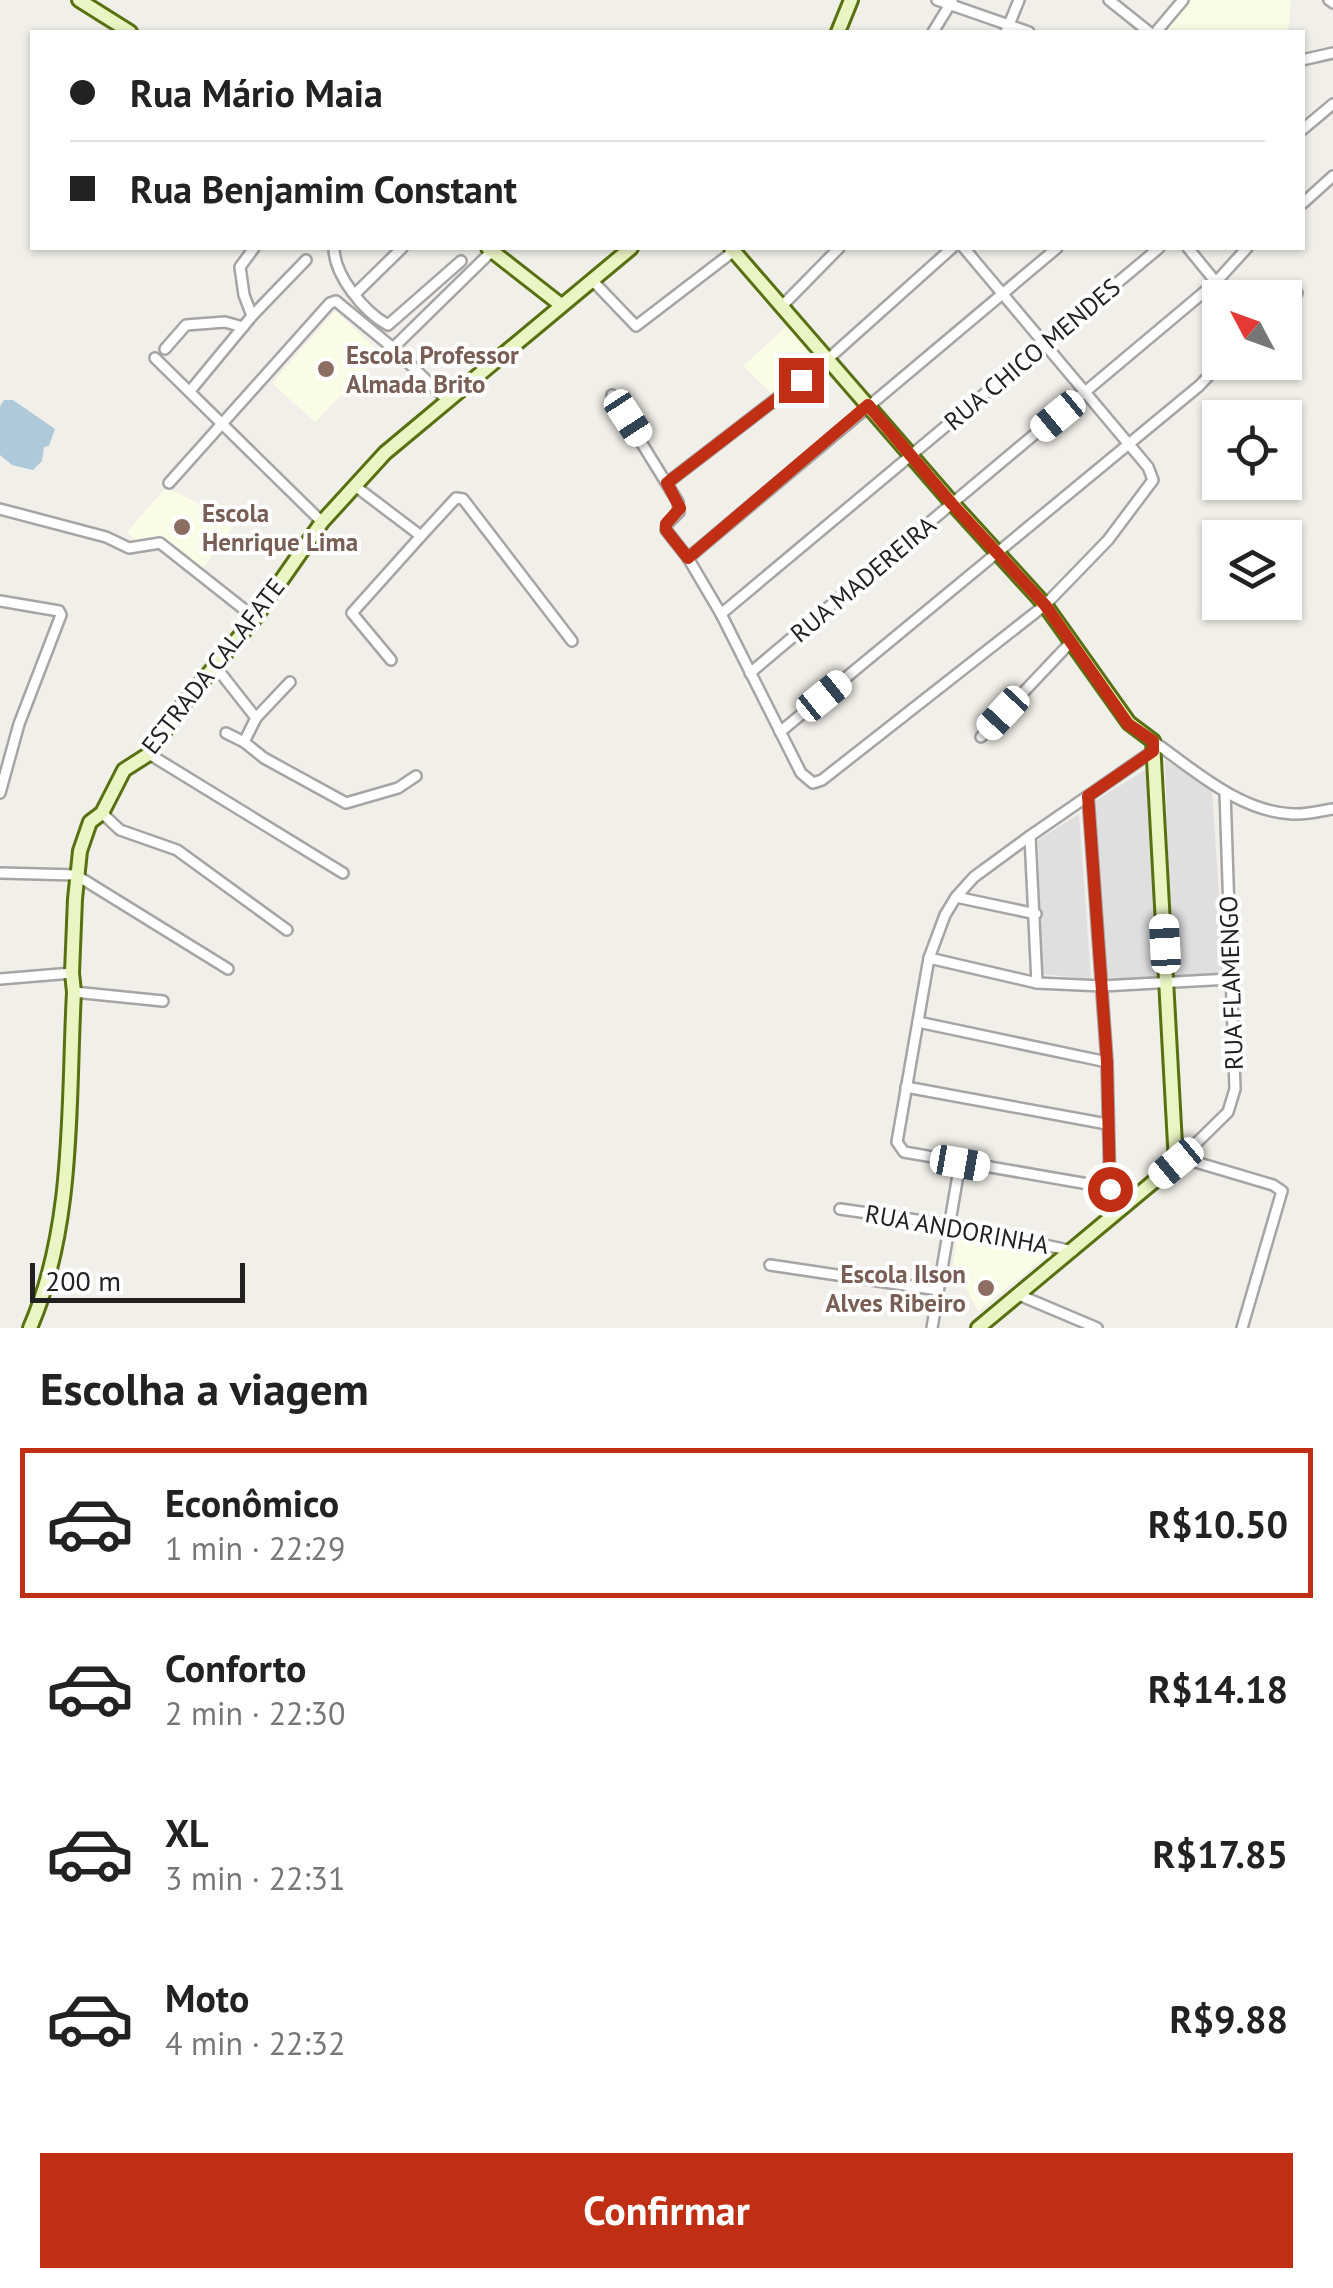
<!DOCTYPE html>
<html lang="pt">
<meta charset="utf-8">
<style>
body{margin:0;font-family:"PT Sans",sans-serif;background:#f6f6f6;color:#222;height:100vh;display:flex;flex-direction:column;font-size:38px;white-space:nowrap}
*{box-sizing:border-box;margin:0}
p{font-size:32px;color:#767676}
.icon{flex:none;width:55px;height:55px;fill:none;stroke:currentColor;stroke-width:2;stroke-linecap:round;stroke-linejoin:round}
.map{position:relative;height:1328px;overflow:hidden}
.sheet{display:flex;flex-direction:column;background:#fff;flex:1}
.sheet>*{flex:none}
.hud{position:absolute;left:30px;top:30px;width:1275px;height:220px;border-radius:0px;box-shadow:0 2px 8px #0004;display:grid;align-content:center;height:220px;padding:0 40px;background:#fff}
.needle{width:65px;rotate:311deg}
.tools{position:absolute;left:1202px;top:280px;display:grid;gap:20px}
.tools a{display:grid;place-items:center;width:100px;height:100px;border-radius:0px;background:#fff;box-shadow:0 2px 8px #0004;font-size:50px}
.scale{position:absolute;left:30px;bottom:25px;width:215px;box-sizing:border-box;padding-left:10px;border:5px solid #212121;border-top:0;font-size:28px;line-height:35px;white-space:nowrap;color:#212121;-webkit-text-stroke:8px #fff;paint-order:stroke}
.end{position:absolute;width:45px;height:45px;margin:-22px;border:12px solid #c02e13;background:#fff;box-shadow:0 0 0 5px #fff}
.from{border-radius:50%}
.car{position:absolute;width:30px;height:60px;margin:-30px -15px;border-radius:12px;box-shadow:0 0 8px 2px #0007;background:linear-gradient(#fff 24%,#345 0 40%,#fff 0 76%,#345 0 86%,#fff 0)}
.hud b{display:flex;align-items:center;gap:35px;height:95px;font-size:38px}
.hud b+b{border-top:2px solid #e0e0e0}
.hud i{width:25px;height:25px;background:#222}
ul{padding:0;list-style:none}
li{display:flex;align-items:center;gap:30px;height:150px;margin:0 20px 15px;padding:0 20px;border:5px solid transparent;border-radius:0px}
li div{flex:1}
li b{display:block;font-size:38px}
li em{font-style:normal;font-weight:800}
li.active{border-color:#c02e13}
li>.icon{width:90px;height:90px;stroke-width:1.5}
h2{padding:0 40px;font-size:45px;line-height:120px}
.button{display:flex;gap:20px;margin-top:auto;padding:20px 40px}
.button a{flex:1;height:115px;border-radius:0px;background:#c02e13;color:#fff;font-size:40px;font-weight:800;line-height:115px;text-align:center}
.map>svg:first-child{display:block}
</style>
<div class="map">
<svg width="1333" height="1328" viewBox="0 0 1333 1328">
<rect width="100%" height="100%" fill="#f1efe9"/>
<!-- residential -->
<g fill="#dfdfdf">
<polygon points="1165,760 1212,789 1224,973 1172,976"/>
<polygon points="1153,765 1166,977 1107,979 1095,801"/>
<polygon points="1079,814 1091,979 1042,974 1038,840"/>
</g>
<!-- education -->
<g fill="#f9fde6">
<polygon points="1190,0 1291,0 1288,32 1165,32"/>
<polygon points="335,311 382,354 315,422 272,383"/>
<polygon points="790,323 819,352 771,393 743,366"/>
<polygon points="166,487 236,523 200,572 166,545 154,539 139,544 127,532"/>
<polygon points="957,1237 1052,1252 978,1311 953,1265"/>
</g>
<!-- water -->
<polygon fill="#aec9da" points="4,400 13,400 55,429 49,446 44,447 42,461 33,470 12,465 0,455 0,406"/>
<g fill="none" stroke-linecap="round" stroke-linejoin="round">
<defs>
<g id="street">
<polyline points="937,0 1029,32"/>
<polyline points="1109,0 1149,32"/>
<polyline points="1329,0 1333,3"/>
<polyline points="933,32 952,1"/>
<polyline points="1006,32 1019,0"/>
<polyline points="1156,32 1183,0"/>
<polyline points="1302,60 1333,53"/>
<polyline points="1302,130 1333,104"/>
<polyline points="1302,204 1333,176"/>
<path d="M334,248C334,275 364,312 388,325L461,261"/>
<polyline points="1188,248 1229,298"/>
<polyline points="592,280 636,326 734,251"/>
<polyline points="355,294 402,248"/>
<polyline points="1285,303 1297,293"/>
<polyline points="782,306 839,248"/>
<polyline points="252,316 244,295 240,267 254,248"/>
<polyline points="393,348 492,251"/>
<polyline points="165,349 186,325 225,322 243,327"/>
<polyline points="155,358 322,522"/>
<polyline points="190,391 252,316 306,260"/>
<polyline points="612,395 678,502 679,512 667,524 666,530 688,558 721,614 801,773 813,783 822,780 1045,605 1108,540 1153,480 1148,467 964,248"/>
<polyline points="169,483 330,303 336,301 393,348 447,400"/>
<polyline points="667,483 828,359 952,248"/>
<polyline points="355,486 421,536 456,498 463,499 572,641"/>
<polyline points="0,509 106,537 129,548 160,543 255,618"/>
<polyline points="688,558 1057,248"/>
<polyline points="0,601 59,611 61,615 19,724 0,793"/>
<polyline points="721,614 1159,248"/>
<polyline points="391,660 352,613 421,536"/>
<polyline points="220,662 219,671 256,718 244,742 264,758 346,803 398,788 416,776"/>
<polyline points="750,673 1216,282 1247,248"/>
<polyline points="256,718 290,682"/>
<polyline points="780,732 1199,386 1222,362"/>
<polyline points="226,733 244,742"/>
<polyline points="981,737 1071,642"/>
<path d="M1153,741C1194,770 1240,812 1293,814C1306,815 1320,811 1333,809"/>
<polyline points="149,754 343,873"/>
<polyline points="1088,796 1107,1062 1110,1189"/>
<polyline points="102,813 120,830 177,850 287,930"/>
<polyline points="1030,836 1037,983"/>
<polyline points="0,873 76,875 228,969"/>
<polyline points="956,897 1036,914"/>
<polyline points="929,958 1037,983 1102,986 1230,979"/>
<polyline points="0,979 72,973"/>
<polyline points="74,992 163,1001"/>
<polyline points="918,1022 1107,1062"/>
<polyline points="906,1087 1107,1124"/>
<polyline points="1182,1158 1273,1185 1282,1191 1242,1328"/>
<polyline points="1176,1163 1228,1112 1235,1089 1225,792"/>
<polyline points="1140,1193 904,1152 897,1142 929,958 945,915 956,897 974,877 1030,836 1153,751"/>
<polyline points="840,1209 951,1225 1073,1251"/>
<polyline points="770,1265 938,1290"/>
<polyline points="1019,1295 1097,1328"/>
<polyline points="932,1328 960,1163"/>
</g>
<g id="secondary">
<polyline points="79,0 130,32"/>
<polyline points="838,32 851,0"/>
<polyline points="488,248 561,305"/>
<polyline points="731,248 953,504 1045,605 1129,723 1153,741 1176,1163 978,1328"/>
<path d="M30,1328C75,1225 68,1103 74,992L72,973L75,899L80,851L90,822L102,813L124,770L149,754L185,702L255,618L322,522L385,453L631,248"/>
</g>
</defs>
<!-- street casing -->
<use href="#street" stroke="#a5a5a5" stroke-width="14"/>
<!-- secondary casing -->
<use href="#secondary" stroke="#587110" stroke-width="18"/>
<!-- street -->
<use href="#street" stroke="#fff" stroke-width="9"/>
<!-- secondary -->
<use href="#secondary" stroke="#eaf5c3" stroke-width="12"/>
</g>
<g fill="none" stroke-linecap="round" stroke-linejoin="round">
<!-- route -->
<polyline stroke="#c02e13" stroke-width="12" points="801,380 667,483 680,508 666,524 666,530 688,558 868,405 952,504 1045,605 1128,724 1153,741 1153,751 1088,796 1107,1062 1110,1189"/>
</g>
<!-- markers -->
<g fill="#8d6e63" stroke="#fff" stroke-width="4">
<circle cx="326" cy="369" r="10"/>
<circle cx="182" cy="527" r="10"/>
<circle cx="986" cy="1288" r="10"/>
</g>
<g text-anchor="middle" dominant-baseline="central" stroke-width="8" stroke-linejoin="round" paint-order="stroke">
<!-- street labels -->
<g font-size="25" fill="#212121" stroke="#fff">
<text transform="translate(1032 354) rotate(-40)">RUA CHICO MENDES</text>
<text transform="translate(863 579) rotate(-40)">RUA MADEREIRA</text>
<text transform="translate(213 666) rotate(-52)">ESTRADA CALAFATE</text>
<text transform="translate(1231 983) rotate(-92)">RUA FLAMENGO</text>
<text transform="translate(957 1229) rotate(10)">RUA ANDORINHA</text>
</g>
<!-- education labels -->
<g font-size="25" font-weight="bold" fill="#785e54" stroke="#fff" text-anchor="start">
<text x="346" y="355">Escola Professor<tspan x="346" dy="29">Almada Brito</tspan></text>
<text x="202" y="513">Escola<tspan x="202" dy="29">Henrique Lima</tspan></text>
<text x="966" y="1274" text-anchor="end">Escola Ilson<tspan x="966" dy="29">Alves Ribeiro</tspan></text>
</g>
</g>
</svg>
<div class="tools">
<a><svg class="needle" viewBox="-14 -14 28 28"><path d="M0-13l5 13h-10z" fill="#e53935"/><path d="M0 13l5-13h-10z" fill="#767676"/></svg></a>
<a><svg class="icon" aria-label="locate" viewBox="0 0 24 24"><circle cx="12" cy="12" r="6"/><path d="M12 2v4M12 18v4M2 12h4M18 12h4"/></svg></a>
<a><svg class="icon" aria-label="layers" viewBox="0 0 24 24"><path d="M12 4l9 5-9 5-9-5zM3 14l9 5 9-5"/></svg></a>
</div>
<div class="scale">200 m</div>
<i class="end from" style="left:1110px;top:1189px"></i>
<i class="end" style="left:801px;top:380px"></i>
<i class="car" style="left:1058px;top:416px;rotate:230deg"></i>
<i class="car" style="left:628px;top:418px;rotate:147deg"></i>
<i class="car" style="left:824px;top:696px;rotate:51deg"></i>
<i class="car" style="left:1003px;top:713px;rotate:223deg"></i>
<i class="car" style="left:1165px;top:944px;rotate:357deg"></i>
<i class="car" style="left:960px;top:1163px;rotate:100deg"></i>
<i class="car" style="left:1176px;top:1163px;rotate:230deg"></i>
<div class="hud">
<b><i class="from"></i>Rua Mário Maia</b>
<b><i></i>Rua Benjamim Constant</b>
</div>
</div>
<section class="sheet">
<h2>Escolha a viagem</h2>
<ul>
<li class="active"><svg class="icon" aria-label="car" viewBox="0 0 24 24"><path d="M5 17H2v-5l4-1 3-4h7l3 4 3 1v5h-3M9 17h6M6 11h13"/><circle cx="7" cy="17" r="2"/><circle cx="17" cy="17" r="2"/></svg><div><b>Econômico</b><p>1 min · 22:29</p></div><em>R$10.50</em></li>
<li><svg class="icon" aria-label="car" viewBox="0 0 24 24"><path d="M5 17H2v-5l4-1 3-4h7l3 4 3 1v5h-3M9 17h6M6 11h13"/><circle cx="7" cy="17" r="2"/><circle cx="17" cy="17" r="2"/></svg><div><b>Conforto</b><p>2 min · 22:30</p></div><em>R$14.18</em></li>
<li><svg class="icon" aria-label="car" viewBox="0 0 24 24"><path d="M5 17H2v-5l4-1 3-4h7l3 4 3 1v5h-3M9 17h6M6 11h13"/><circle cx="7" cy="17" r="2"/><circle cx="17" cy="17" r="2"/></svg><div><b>XL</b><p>3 min · 22:31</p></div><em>R$17.85</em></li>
<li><svg class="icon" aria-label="car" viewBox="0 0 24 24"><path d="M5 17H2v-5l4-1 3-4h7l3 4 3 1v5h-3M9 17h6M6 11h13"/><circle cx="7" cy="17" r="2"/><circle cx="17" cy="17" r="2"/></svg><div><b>Moto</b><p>4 min · 22:32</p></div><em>R$9.88</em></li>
</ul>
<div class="button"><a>Confirmar</a></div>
</section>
